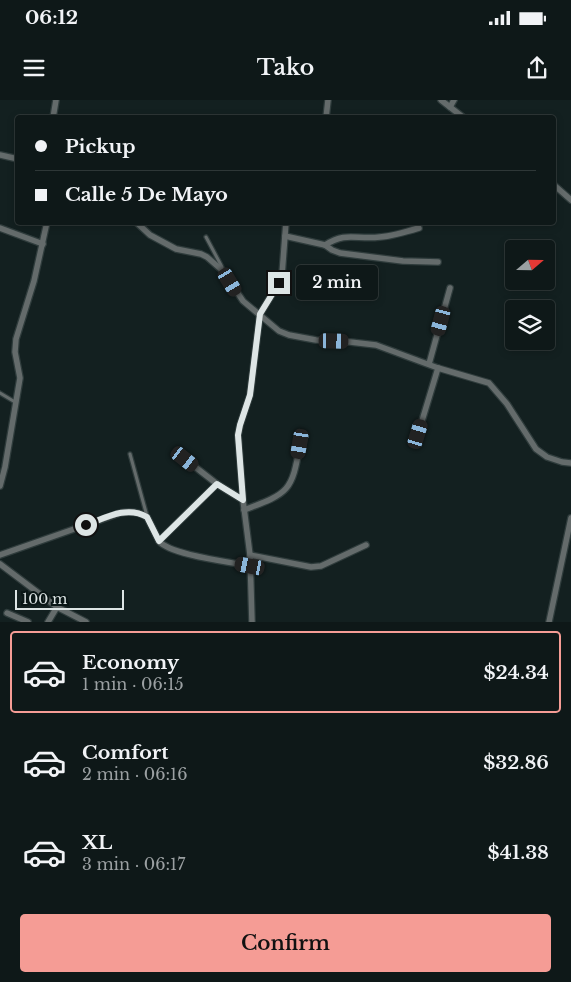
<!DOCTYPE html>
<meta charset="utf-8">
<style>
body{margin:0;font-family:"Libre Baskerville",serif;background:#172121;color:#f1f3f6;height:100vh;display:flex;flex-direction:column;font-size:19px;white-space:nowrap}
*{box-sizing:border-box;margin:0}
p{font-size:16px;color:#9ba0a2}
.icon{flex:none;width:28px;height:28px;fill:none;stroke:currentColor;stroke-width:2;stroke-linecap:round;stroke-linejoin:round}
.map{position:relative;height:522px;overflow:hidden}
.sheet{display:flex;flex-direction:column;background:#0e1818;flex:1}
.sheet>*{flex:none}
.top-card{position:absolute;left:15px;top:15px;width:541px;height:110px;border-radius:5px;box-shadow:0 2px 8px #0003,0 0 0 1px #2e3737;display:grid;align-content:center;height:110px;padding:0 20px;background:#0e1818}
.needle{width:32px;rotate:70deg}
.tools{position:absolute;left:505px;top:140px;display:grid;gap:10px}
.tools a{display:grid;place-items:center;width:50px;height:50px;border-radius:5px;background:#0e1818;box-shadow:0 2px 8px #0003,0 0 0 1px #2e3737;font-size:25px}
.scale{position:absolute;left:15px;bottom:12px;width:109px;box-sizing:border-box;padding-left:5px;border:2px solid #dde5e5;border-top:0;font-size:14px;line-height:18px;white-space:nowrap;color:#dde5e5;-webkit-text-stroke:4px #0a1616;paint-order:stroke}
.end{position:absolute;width:22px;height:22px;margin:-11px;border:6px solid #dde5e5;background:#111;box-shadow:0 0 0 2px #111}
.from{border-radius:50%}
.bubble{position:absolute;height:35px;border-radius:5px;background:#0e1818;box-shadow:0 2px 8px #0003,0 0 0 1px #2e3737;font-size:16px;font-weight:600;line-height:35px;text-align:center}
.car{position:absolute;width:15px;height:30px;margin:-15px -8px;border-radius:6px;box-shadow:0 0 4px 1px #0007;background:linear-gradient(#222 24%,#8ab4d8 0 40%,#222 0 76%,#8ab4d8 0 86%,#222 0)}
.top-card b{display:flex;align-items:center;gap:18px;height:48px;font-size:19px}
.top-card b+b{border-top:1px solid #2e3737}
.top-card i{width:12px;height:12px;background:#f1f3f6}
ul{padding:9px 0 0;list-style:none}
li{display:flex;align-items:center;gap:15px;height:82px;margin:0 10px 8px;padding:0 10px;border:2px solid transparent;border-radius:5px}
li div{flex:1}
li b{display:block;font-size:19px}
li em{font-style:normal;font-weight:600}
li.current{border-color:#f59c95}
li>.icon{width:45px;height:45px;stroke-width:1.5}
.cta{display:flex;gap:10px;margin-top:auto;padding:10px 20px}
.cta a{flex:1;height:58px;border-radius:5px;background:#f59c95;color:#111;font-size:20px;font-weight:600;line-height:58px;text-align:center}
.status{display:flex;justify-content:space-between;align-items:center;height:35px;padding:0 25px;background:#0e1818;direction:ltr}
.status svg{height:14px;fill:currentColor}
header{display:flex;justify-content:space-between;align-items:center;height:65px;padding:0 20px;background:#0e1818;font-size:22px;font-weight:600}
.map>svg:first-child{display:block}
</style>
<div class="status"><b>06:12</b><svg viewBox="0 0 49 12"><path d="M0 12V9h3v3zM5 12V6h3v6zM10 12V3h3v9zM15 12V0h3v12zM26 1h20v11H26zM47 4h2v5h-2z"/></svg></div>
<header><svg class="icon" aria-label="menu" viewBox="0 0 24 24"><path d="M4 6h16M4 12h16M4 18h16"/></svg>Tako<svg class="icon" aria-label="share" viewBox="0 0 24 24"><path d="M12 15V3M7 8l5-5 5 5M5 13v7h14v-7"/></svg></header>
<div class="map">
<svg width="571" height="522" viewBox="0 0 571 522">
<rect width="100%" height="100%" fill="#132020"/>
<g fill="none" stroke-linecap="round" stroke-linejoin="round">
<defs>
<g id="service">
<polyline points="206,137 222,167"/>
<polyline points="0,293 15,302"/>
<polyline points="130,354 147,416"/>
</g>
<g id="minor">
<polyline points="441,0 464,18"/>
<polyline points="450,7 454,0"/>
<polyline points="53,18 56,0"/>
<polyline points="326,18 328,0"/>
<polyline points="0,55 18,59"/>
<polyline points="554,85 571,100"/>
<polyline points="136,122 150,135 176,149 201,154 207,157 223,171 243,201 279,231 289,235 316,240 350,242 376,245 438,268 489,283 507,304 536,349 547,357 562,362 571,363"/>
<polyline points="0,128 43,144"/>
<polyline points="285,136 325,145 332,150 340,153 403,161 438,162"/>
<path d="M325,145C347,131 356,140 380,137C393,136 406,132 419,128"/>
<polyline points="429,264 450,188"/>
<polyline points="418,334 438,268"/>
<polyline points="185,359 217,384 243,400"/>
<path d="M217,384L159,441C170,455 231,462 250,466"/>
<polyline points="0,386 5,367 20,278 15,252 16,239 34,181 47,122"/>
<path d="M244,410C289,393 292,392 300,344"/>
<path d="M0,455L120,413C130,411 139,412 147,417L159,441"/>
<polyline points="250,455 311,467 321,466 366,445"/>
<polyline points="0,464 57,507 86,522"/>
<polyline points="7,513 28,522"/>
<polyline points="48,522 57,507"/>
<polyline points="252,522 250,455 243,400 238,335 240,325 250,295 260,214 279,183 282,175 286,122"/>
<polyline points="549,522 571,418"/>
</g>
</defs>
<!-- service casing -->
<use href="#service" stroke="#2f3c3c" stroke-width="5.5"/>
<!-- minor casing -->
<use href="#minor" stroke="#2f3c3c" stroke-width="8"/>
<!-- service -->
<use href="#service" stroke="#646b6b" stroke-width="3"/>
<!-- minor -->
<use href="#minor" stroke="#646b6b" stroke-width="5.5"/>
</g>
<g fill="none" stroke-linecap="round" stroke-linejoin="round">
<!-- route -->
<path stroke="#dde5e5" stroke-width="6" d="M86,425C105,418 127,405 147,417L159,441L217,384L243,400L238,335L240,325L250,295L260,214L279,183"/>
</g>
</svg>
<div class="tools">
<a><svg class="needle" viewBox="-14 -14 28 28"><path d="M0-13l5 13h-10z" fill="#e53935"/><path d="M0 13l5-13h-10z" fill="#9ba0a2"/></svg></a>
<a><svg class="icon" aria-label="layers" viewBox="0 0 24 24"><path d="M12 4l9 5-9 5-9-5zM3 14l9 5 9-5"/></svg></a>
</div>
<div class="scale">100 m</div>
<i class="end from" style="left:86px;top:425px"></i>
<i class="end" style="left:279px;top:183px"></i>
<div class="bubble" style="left:296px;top:165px;width:82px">2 min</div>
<i class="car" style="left:230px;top:182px;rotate:149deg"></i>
<i class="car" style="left:441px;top:221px;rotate:195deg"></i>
<i class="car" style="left:334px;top:241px;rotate:91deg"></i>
<i class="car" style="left:418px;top:334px;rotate:17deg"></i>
<i class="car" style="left:300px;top:344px;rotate:190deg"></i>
<i class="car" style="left:185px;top:359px;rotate:128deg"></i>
<i class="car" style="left:250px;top:466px;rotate:281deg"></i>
<div class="top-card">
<b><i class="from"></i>Pickup</b>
<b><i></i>Calle 5 De Mayo</b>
</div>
</div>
<section class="sheet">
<ul>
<li class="current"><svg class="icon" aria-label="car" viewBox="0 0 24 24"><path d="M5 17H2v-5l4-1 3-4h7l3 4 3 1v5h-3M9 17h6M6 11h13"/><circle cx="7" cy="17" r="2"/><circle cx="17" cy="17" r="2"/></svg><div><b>Economy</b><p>1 min · 06:15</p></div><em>$24.34</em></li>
<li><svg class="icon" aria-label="car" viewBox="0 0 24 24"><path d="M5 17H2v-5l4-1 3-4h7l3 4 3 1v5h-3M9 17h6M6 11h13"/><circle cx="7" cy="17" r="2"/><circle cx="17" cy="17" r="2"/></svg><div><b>Comfort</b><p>2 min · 06:16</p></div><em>$32.86</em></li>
<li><svg class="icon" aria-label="car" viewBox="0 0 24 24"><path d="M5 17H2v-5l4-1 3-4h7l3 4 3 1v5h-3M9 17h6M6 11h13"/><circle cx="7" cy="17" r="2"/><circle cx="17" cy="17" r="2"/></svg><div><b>XL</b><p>3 min · 06:17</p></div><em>$41.38</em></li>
</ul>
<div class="cta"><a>Confirm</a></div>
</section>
